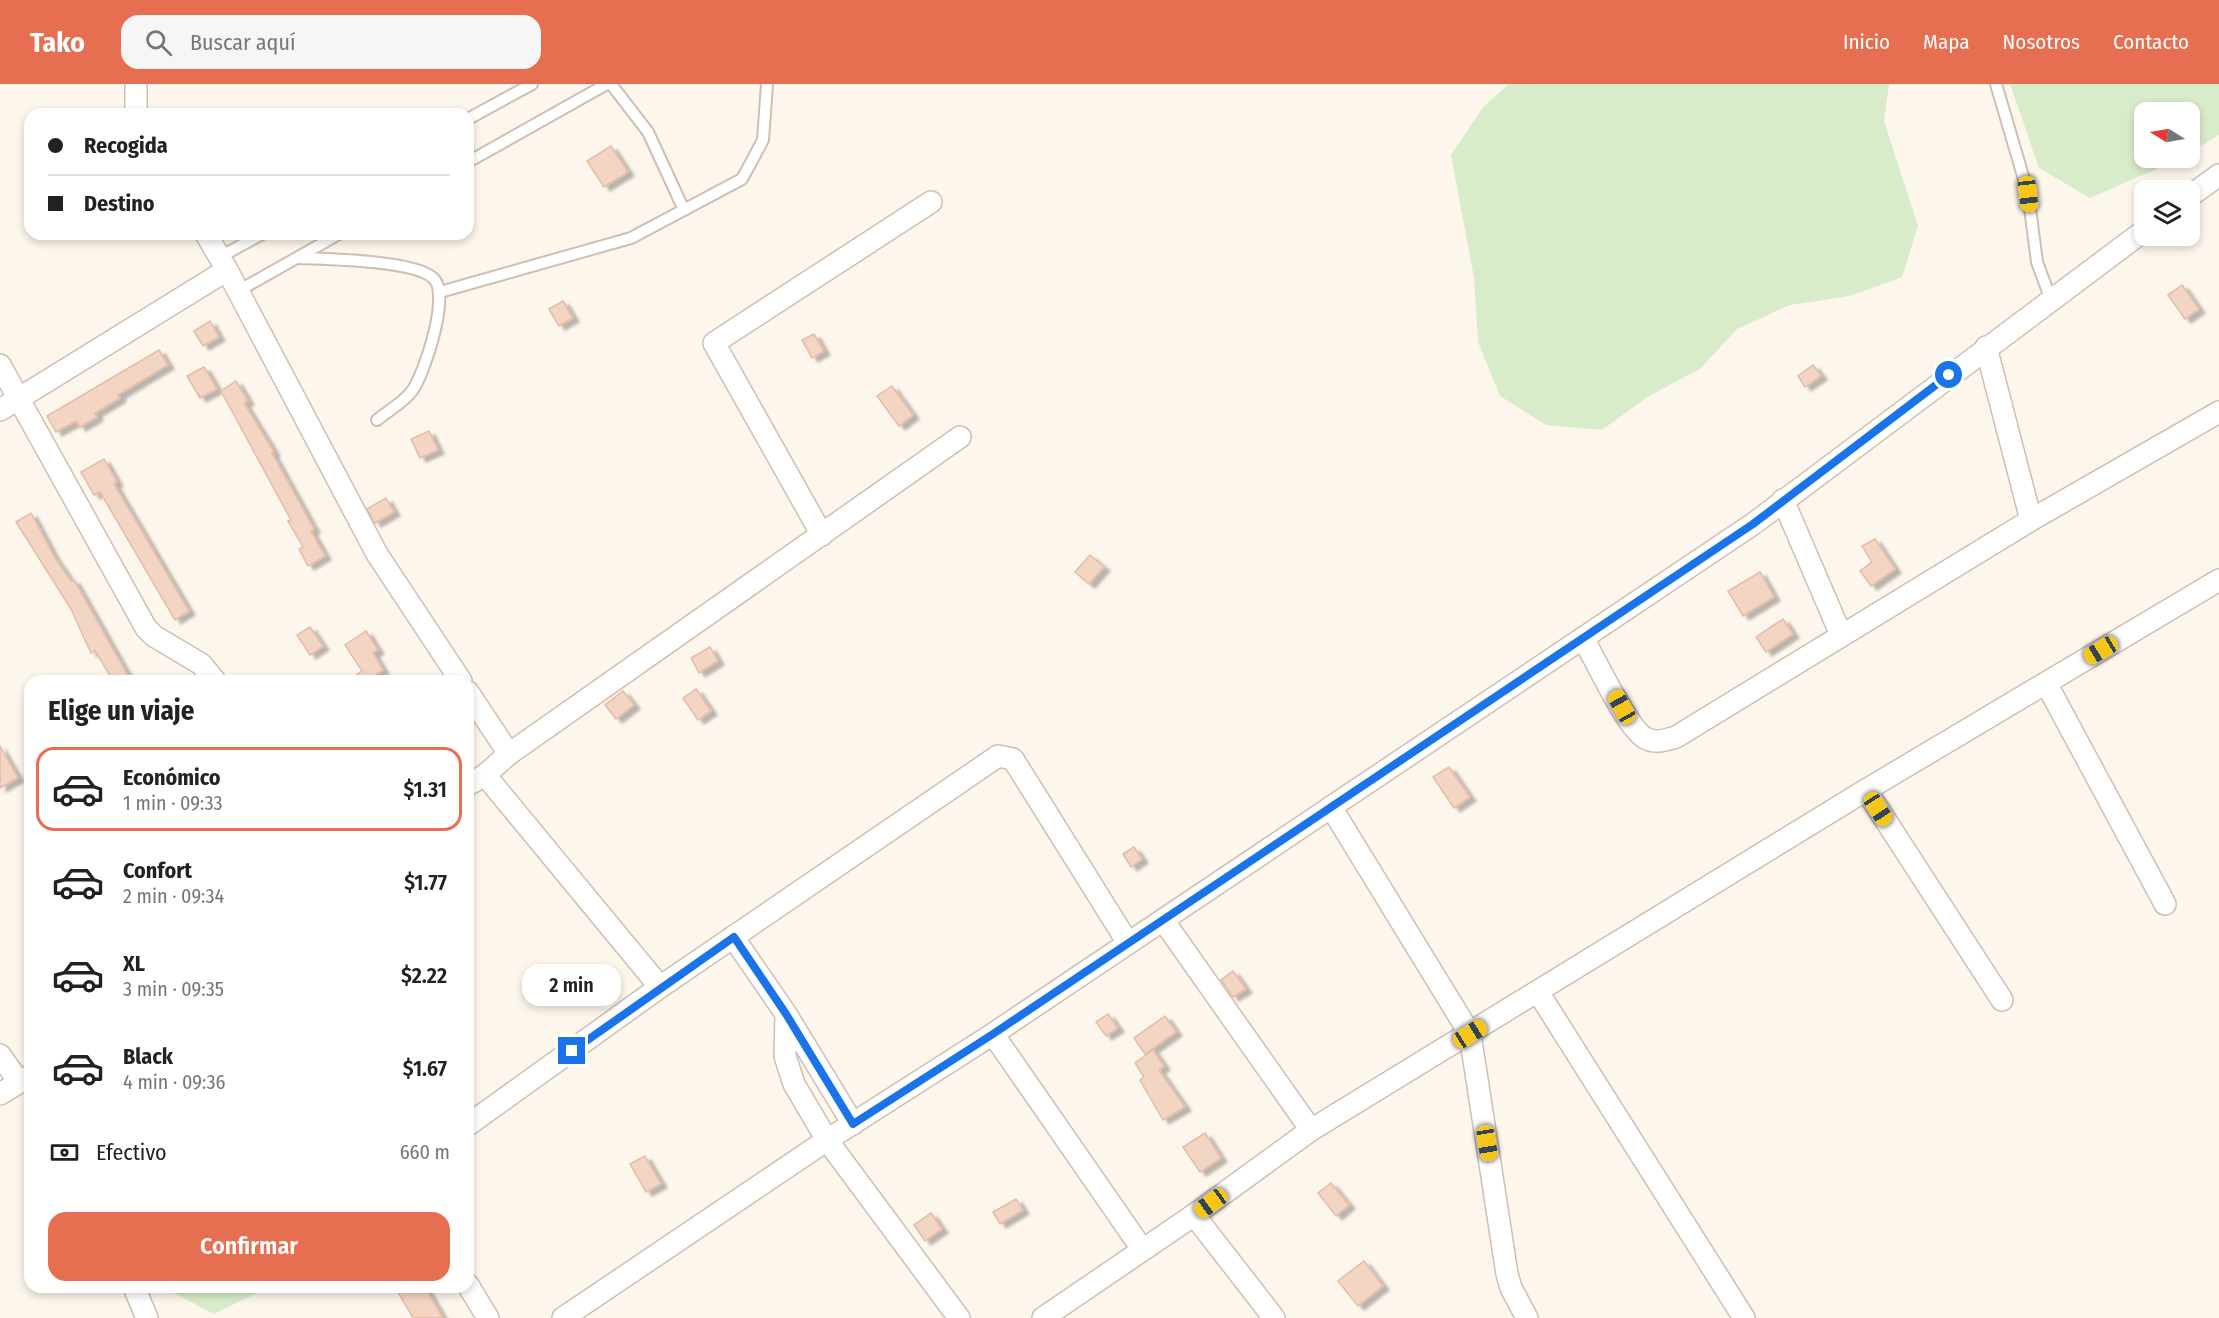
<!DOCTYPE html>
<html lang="es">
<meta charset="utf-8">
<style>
body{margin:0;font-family:"Fira Sans Condensed",sans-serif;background:#f6f6f6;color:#222;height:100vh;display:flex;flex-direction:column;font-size:22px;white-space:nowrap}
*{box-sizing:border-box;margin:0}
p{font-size:20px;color:#767676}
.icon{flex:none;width:33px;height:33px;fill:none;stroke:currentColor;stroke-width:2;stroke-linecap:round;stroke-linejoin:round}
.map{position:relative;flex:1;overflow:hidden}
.sheet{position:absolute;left:24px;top:591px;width:450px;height:618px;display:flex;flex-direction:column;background:#fff;border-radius:18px;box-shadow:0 3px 9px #0003}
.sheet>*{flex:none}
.guide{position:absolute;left:24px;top:24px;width:450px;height:132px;border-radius:18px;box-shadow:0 3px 9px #0003;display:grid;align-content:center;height:132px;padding:0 24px;background:#fff}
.needle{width:39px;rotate:281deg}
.controls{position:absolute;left:2134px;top:18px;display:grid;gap:12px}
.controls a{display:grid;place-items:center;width:66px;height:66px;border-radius:12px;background:#fff;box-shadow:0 3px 9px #0003;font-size:30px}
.end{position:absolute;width:27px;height:27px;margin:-14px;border:8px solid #1a73e8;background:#fff;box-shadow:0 0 0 3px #fff}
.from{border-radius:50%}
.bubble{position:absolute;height:42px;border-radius:18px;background:#fff;box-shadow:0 3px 9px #0003;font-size:20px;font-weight:600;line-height:42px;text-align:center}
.car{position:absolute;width:18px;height:36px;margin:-18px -9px;border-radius:8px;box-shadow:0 0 4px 2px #0007;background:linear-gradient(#f5c518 24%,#345 0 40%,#f5c518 0 76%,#345 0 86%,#f5c518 0)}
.guide b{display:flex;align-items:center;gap:21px;height:57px;font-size:22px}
.guide b+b{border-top:2px solid #e0e0e0}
.guide i{width:15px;height:15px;background:#222}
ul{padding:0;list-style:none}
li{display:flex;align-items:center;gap:18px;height:84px;margin:0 12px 9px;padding:0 12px;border:3px solid transparent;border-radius:18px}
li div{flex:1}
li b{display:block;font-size:22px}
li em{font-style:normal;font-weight:600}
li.on{border-color:#e76f51}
li>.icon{width:54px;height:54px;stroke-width:1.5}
h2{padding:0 24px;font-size:27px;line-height:72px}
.pay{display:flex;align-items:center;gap:15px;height:66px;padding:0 24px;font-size:22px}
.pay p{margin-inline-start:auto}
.primary-button{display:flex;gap:12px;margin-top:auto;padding:12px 24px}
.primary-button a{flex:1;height:69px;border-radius:18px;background:#e76f51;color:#fff;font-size:24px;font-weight:600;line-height:69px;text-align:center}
header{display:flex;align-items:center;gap:36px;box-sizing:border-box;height:84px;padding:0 30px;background:#e76f51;color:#fff}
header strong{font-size:28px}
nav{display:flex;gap:33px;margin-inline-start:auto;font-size:21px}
.search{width:420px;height:54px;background:#f6f6f6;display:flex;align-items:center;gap:15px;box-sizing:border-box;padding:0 21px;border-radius:18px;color:#767676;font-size:22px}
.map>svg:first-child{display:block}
</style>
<header>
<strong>Tako</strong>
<div class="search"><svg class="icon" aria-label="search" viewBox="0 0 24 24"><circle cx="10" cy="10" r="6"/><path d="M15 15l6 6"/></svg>Buscar aquí</div>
<nav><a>Inicio</a><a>Mapa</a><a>Nosotros</a><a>Contacto</a></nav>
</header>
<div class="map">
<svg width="2219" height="1234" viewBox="0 0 2219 1234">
<defs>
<filter id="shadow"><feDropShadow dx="6" dy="4" stdDeviation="1.5" flood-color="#0004"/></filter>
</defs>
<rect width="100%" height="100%" fill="#fdf6ec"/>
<!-- green -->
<g fill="#d8ecc9">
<polygon points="1509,0 1889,0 1884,37 1918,142 1902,193 1850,212 1790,221 1737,245 1701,284 1646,314 1602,346 1546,341 1500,312 1478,258 1474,194 1451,71 1484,22"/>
<polygon points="2010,0 2219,0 2219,51 2190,69 2190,28 2145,28 2145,74 2182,74 2090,114 2039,84"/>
<polygon points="162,1203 281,1203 265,1205 214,1230"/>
</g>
<!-- building -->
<g fill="#f3d5c3" stroke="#e6bba3" stroke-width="1.5" filter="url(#shadow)">
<polygon points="611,62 628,88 604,103 587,77"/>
<polygon points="2182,201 2199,225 2185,235 2168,211"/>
<polygon points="563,217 573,234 559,242 549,225"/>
<polygon points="210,237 219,253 203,262 194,247"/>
<polygon points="814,250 824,267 812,274 802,256"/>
<polygon points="159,266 168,281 118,311 120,314 95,329 97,333 80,343 76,337 56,348 47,332"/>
<polygon points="1813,281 1821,292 1805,303 1798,292"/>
<polygon points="204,283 217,305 200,314 187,292"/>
<polygon points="236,297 248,317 244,319 274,368 272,369 314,445 311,447 325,472 308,482 299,465 303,463 288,437 291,436 221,307"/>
<polygon points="892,302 913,331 899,342 877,312"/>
<polygon points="429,347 438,366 420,374 411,355"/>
<polygon points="104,375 117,398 114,400 189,527 175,536 100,408 94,411 81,388"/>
<polygon points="386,414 394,428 375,439 367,425"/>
<polygon points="31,429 55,474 71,497 74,496 131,597 113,597 95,566 91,569 71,525 16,438"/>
<polygon points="1875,455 1895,485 1871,502 1860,487 1872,478 1862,462"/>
<polygon points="1090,471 1104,483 1089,500 1075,488"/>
<polygon points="1760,488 1774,513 1743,532 1728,507"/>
<polygon points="1783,535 1793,550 1766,568 1756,553"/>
<polygon points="310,543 323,562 310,571 297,551"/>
<polygon points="366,547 378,566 373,569 383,586 377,590 382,597 347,597 362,587 345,561"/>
<polygon points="710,563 718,577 699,589 691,574"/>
<polygon points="696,605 711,627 698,636 683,614"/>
<polygon points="623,607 634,621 616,635 605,621"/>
<polygon points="0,662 18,694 0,704"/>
<polygon points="1449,683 1470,713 1454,724 1433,693"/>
<polygon points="1134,763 1142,775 1131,783 1123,770"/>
<polygon points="1233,887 1246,905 1233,913 1221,896"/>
<polygon points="1108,930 1118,944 1106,952 1096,938"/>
<polygon points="1165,932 1176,948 1145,970 1134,954"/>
<polygon points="1153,966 1164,982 1159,986 1185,1023 1163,1036 1140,996 1144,993 1135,979"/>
<polygon points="1205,1049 1221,1074 1200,1088 1183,1063"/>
<polygon points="645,1072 661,1100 646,1108 630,1080"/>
<polygon points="1331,1099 1349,1121 1336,1132 1318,1109"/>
<polygon points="1016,1115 1023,1126 1000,1140 993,1128"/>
<polygon points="931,1129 942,1145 925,1157 914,1141"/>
<polygon points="1364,1177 1383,1202 1358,1222 1338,1197"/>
<polygon points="395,1203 425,1203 443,1234 413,1234"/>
</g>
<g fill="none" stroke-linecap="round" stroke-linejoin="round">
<defs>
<g id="lane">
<polyline points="611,0 648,48 684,126"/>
<polyline points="1996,0 2028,109 2037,178 2051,216"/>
<polyline points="468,35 532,0"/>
<polyline points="468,78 607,0"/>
<polyline points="220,173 262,150"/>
<path d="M297,174C325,175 414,176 433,194C451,209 425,289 412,307C404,318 388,327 377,336"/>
<polyline points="238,207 339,150"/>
<polyline points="440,208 631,154 742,95 763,56 767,0"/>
</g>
<g id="street">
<polyline points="136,0 136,30"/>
<polyline points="2190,112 2219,91"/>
<polyline points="206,150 227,186 377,470 461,597"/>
<polyline points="1986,263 2031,436"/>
<polyline points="0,281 146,544 154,552 201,580 215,597"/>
<polyline points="0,326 227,186"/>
<polyline points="1783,416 1841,551"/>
<polyline points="822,451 714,259 931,118"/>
<path d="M1583,554C1595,575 1627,644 1645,654C1656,660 1665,656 1676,653L2031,436L2219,328"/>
<polyline points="2046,599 2165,820"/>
<polyline points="468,608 509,670"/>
<polyline points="485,691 660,903"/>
<polyline points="468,701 485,691 509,670 960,353"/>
<polyline points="1866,706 2002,916"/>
<polyline points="1331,723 1470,950 1507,1190 1511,1204 1527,1234"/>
<polyline points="1163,836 1311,1046"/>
<polyline points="733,853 786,930 853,1040"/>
<polyline points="1538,908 1744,1234"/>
<polyline points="786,930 785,972 794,1000 827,1056 959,1234"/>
<polyline points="993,950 1142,1165"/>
<polyline points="0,971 19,998"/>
<polyline points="0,1010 30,992"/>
<polyline points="468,1041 660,903 998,672 1013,675 1128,859"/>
<polyline points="1194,1131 1274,1234"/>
<polyline points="468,1201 488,1234"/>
<polyline points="134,1203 147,1234"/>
<polyline points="563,1234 827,1056 993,950 1753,440 2145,146"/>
<polyline points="1043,1234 1194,1131 1311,1046 1866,706 2219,496"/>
</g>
</defs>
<!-- lane casing -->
<use href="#lane" stroke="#d1beb0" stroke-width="14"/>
<!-- street casing -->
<use href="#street" stroke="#d1beb0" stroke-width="24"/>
<!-- lane -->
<use href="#lane" stroke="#fff" stroke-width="10"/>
<!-- street -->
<use href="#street" stroke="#fff" stroke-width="21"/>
</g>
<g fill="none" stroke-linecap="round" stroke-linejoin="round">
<!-- route -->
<polyline stroke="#1a73e8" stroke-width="8" points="572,967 734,853 786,930 853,1040 993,950 1753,440 1949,291"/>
</g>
</svg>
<div class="controls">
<a><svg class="needle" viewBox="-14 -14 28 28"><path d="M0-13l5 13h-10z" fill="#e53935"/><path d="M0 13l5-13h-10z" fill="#767676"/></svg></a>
<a><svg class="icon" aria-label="layers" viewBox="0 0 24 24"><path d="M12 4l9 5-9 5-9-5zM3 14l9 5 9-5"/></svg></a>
</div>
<i class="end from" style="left:1949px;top:291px"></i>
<i class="end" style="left:572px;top:967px"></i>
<div class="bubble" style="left:522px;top:880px;width:99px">2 min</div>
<i class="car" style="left:2028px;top:110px;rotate:173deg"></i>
<i class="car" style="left:2101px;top:566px;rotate:239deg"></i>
<i class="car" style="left:1622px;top:623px;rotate:331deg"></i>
<i class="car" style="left:1878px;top:725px;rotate:147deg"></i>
<i class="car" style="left:1470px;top:950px;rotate:58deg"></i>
<i class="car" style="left:1487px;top:1059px;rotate:171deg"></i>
<i class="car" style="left:1211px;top:1119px;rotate:234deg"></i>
<div class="guide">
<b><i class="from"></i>Recogida</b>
<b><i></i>Destino</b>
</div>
<section class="sheet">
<h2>Elige un viaje</h2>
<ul>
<li class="on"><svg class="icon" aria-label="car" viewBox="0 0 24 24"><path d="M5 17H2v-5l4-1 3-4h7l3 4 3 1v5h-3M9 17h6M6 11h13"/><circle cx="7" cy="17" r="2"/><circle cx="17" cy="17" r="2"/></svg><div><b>Económico</b><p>1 min · 09:33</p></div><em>$1.31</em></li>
<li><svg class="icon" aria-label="car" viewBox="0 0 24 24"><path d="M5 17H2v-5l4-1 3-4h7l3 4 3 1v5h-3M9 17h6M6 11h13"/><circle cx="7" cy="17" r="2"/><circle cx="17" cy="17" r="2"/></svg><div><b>Confort</b><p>2 min · 09:34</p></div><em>$1.77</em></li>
<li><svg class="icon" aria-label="car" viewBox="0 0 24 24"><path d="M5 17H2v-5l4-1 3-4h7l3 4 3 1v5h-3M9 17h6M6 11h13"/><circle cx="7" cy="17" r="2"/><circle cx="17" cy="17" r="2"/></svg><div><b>XL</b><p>3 min · 09:35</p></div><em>$2.22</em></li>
<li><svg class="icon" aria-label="car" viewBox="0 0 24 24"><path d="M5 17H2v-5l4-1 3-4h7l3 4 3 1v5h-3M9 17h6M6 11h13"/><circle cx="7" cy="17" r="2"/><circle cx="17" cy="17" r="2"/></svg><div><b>Black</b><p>4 min · 09:36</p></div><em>$1.67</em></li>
</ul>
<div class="pay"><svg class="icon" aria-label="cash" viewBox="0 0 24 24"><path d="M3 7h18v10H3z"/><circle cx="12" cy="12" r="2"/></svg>Efectivo<p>660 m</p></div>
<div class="primary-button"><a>Confirmar</a></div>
</section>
</div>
